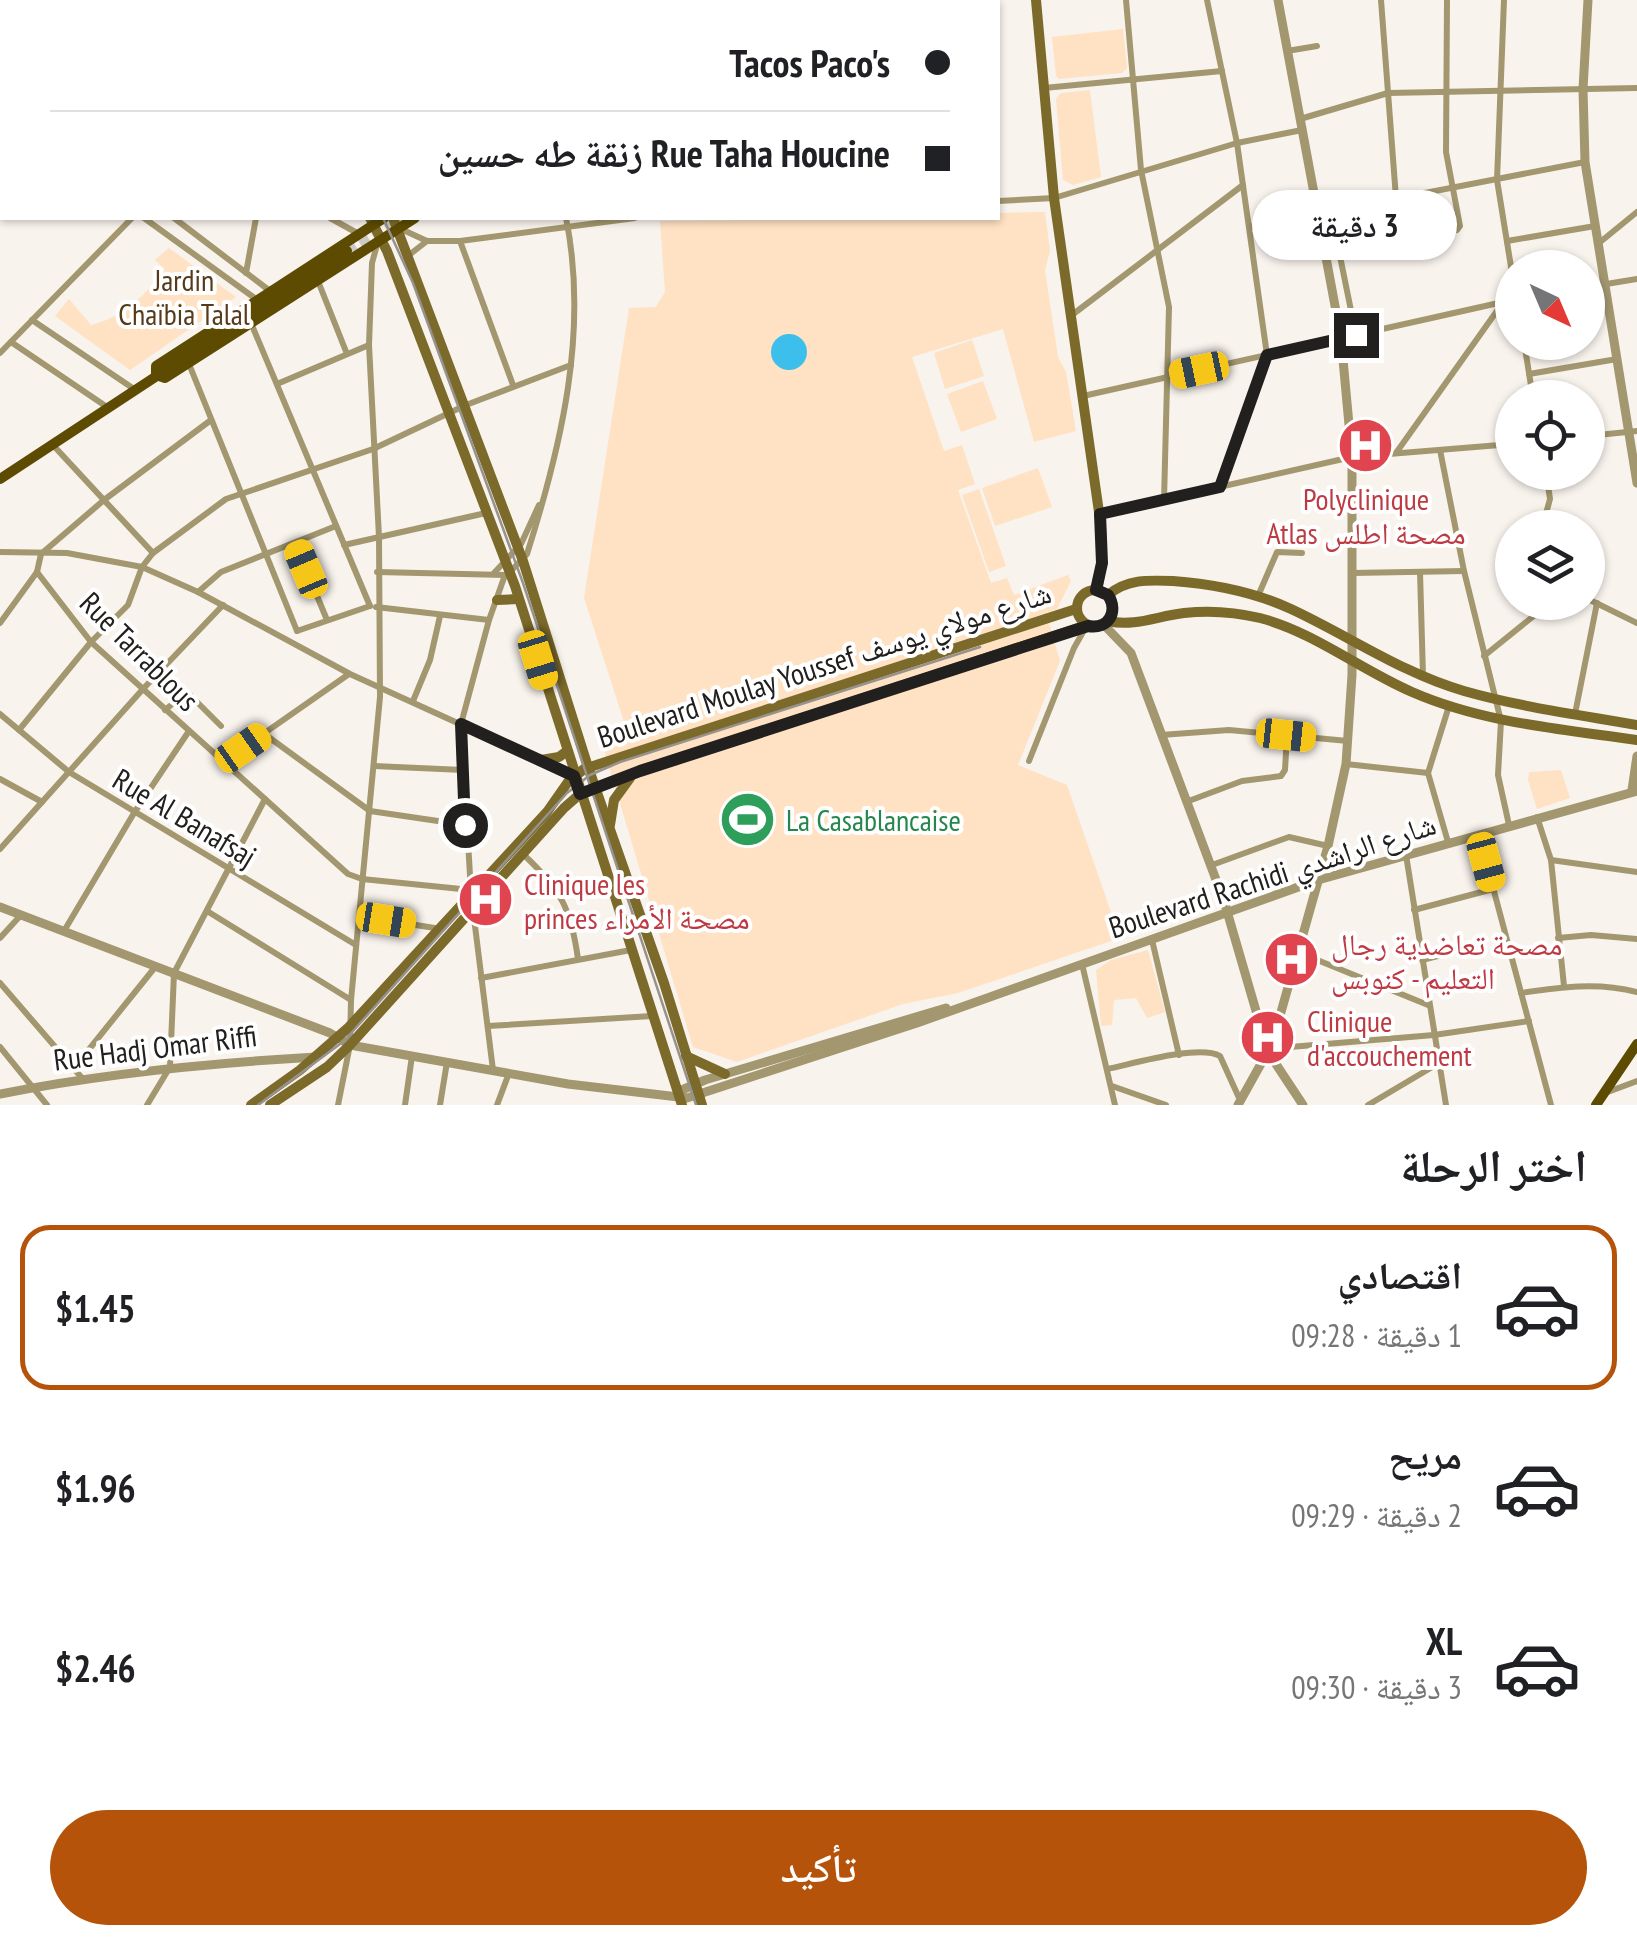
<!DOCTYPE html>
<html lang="ar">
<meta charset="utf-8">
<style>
body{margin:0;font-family:"PT Sans Narrow","Noto Naskh Arabic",sans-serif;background:#f2f2f2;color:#202124;direction:rtl;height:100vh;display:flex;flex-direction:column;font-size:38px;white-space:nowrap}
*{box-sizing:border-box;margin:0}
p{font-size:32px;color:#757577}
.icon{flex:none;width:55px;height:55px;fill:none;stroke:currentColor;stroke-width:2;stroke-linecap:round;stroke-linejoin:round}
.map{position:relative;height:1105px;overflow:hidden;direction:ltr}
.drawer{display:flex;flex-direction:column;background:#fff;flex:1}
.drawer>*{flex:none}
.hud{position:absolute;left:0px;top:0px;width:1000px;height:220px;box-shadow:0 2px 8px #0004;direction:rtl;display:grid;align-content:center;height:220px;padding:0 50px;background:#fff}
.needle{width:65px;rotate:136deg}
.tools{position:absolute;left:1495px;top:250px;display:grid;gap:20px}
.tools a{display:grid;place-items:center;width:110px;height:110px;border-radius:50%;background:#fff;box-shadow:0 2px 8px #0004;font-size:50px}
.end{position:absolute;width:45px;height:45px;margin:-22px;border:12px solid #22201e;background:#fff;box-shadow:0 0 0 5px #fff}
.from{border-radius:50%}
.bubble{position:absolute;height:70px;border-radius:35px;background:#fff;box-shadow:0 2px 8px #0004;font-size:32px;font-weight:600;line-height:70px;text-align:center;direction:rtl}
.car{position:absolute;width:30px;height:60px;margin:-30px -15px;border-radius:12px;box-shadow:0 0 8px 2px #0007;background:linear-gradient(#f5c518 24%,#345 0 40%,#f5c518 0 76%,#345 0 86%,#f5c518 0)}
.hud b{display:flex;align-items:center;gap:35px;height:95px;font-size:38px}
.hud b+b{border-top:2px solid #e0e0e0}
.hud i{width:25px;height:25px;background:#202124}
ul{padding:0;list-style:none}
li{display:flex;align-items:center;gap:30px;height:165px;margin:0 20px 15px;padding:0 30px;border:5px solid transparent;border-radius:30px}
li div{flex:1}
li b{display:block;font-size:38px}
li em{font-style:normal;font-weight:600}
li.current{border-color:#b45309}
li>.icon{width:90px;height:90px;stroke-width:1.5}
h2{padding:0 50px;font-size:45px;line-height:120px}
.action{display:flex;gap:20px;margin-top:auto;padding:20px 50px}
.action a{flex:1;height:115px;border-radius:60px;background:#b45309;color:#fff;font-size:40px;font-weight:600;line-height:115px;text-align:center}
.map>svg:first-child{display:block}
</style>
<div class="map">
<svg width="1637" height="1105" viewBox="0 0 1637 1105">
<rect width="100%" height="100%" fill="#f9f3ed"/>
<!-- green -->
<g fill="#ffe1c3">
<polygon points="1123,29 1127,68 1122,73 1059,79 1056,76 1052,37"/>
<polygon points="1090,90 1101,177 1073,185 1063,180 1056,99 1061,93"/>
<polygon points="1045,212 1050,251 1045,270 1058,357 1066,372 1076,431 1034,442 1003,329 912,357 944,451 962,445 975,484 958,490 991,583 1007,578 1014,595 1068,575 1071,581 1057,609 1046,613 1060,661 1018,765 1067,785 1120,938 958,993 903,1004 737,1062 693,1047 604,750 627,731 584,598 629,308 656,307 665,292 660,221 998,218 998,213"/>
<path d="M169,248L236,297L130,370L55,316L69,299L91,325C125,316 143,297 165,270L155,260Z"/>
<polygon points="972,340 984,376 945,389 934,353"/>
<polygon points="983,381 997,419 961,432 947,394"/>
<polygon points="1038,468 1052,507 995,526 982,488"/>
<polygon points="979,489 1006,566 989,572 962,495"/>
<polygon points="1561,770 1570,798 1537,809 1528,780 1529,772"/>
<polygon points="1148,950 1165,1012 1147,1018 1136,998 1114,1000 1112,1025 1101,1026 1096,970 1111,960"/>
</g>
<!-- water -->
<circle fill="#3cbfea" cx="789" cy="352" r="18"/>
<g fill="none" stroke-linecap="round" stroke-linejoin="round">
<!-- primary-tunnel -->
<polyline stroke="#cec9c4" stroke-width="10" stroke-dasharray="10 5" stroke-linecap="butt" points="347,251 400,218"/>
<!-- minor -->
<g stroke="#a3976f" stroke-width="6">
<polyline points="6,0 9,2"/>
<polyline points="137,0 138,2"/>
<polyline points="821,0 821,2"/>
<polyline points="1126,0 1141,170 1169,307 1164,500"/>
<polyline points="1207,0 1237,143 1267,355 1220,487"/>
<polyline points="1381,0 1396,198"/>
<polyline points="1504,0 1497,180 1512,273"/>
<polyline points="68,2 73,0"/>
<polyline points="403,2 404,0"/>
<polyline points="1287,51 1317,46"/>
<polyline points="0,88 2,89"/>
<polyline points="1044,88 1222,71"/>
<polyline points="0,109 2,111"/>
<polyline points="1300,119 1388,93 1637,88"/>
<polyline points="998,201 1054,198 1237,143 1302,130"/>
<polyline points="1331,212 1356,335"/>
<polyline points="144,218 256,299"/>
<polyline points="174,218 270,291"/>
<polyline points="330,218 359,234"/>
<polyline points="1249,227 1585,162"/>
<polyline points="401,229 427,241 460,241 635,218"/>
<polyline points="460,241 513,385"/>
<polyline points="1507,241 1595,226"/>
<polyline points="1599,243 1637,212"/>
<polyline points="409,255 427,241"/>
<polyline points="1340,255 1457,230 1460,226 1446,152 1447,0"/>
<polyline points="246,273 256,218"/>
<polyline points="318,281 347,354"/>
<polyline points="1588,287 1637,279"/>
<polyline points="1072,315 1243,185"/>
<polyline points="32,320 134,389"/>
<polyline points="251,323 370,606"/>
<polyline points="11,342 107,407"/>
<polyline points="1524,342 1533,398"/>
<polyline points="0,353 132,218"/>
<polyline points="189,364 297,631"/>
<polyline points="1529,374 1617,359"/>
<polyline points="277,384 369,345"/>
<polyline points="1083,396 1512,300"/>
<polyline points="1588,436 1637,431"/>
<polyline points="52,444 153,553"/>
<polyline points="1440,450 1464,571 1501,721 1498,775 1509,825"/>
<polyline points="1396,453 1504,301"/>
<polyline points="1100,514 1352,457 1512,444"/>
<polyline points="1542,528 1550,499 1546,472"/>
<polyline points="295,543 327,620"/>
<polyline points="344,545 486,513"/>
<polyline points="0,552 67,553 142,567 198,592 350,674 574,776"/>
<polyline points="37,572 91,642 348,874 362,879 471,890"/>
<polyline points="377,572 505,575"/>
<path d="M510,572L527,554C561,447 589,331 566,218"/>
<polyline points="1420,572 1423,676"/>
<polyline points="494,573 521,544 539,505"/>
<polyline points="1352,573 1464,571"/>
<polyline points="198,592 221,572 336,526"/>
<polyline points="1258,596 1277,552 1302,553"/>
<polyline points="1588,599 1637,623"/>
<polyline points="376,607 489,620"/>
<polyline points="0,623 37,572 41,554 104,500 211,420"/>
<polyline points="297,631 370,606"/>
<polyline points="1484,656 1551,602"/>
<polyline points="413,701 430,660 440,616"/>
<polyline points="165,710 187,692 221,726"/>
<polyline points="0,714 69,772 356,945"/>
<polyline points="1575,714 1597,603"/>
<polyline points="19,730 91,642 128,605 142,567 153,553 226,499 373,449 466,405 571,365"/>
<polyline points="263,733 370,811 465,825"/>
<polyline points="1161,735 1229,730 1348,741"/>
<polyline points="1029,761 1074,648 1087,625"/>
<polyline points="223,762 349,674"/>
<polyline points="1346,764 1428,773"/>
<polyline points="374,766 463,770"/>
<polyline points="0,779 42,802"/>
<polyline points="1186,802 1242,781 1281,776 1285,770 1287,735"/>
<polyline points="1537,817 1551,860 1564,986"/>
<polyline points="1479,835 1551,1105"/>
<polyline points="1448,842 1428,773 1449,706"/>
<polyline points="0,849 143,689 223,605"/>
<path d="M523,854C561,890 571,908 578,959"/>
<polyline points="1406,855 1446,1105"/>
<polyline points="1551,860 1637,872"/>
<polyline points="1212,865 1289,837 1328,846"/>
<polyline points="471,892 461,724 489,620 505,575"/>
<polyline points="473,910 493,1070"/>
<polyline points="1414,910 1493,889"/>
<polyline points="207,911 351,1000"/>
<polyline points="359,916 441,929"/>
<polyline points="64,931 134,813 189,731"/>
<polyline points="0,938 21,915"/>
<polyline points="1558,938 1591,935 1637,939"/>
<polyline points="1152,940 1179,1055"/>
<polyline points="1300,953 1428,1005"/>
<polyline points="1422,960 1473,947"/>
<polyline points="1082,964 1115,1105"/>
<polyline points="481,978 631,950"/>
<polyline points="0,983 82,1078"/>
<path d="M1521,993C1560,987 1598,982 1637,992"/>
<polyline points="488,1026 652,1016"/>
<polyline points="0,1047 47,1105"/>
<polyline points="1268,1052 1290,1047 1434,1035 1529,1021"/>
<polyline points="74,1068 156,966"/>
<path d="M1107,1069C1132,1064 1199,1044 1220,1056L1240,1100"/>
<polyline points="1112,1086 1166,1105"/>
<polyline points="1605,1093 1637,1081"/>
<polyline points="147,1105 170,1067 174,973 265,799"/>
<polyline points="338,1105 350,1045 351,1000 380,697 379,537 369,345 372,263 377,245"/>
<polyline points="405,1105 412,1056"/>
<polyline points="440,1105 447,1062"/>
<polyline points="497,1105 509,1073"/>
<polyline points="1368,1105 1439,1063"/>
</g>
<!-- tertiary -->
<g stroke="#a3976f" stroke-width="9">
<polyline points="506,0 506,2"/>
<polyline points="650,0 651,2"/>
<polyline points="699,0 700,2"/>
<polyline points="1588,0 1583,89 1585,162 1637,483"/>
<polyline points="1104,625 1131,653 1224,901 1268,1052 1303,1105"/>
<polyline points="1632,790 1637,756"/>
<polyline points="0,907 330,1033 350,1045 568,1084 687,1098 917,1023 1318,880 1637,791"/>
<path d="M0,1094C105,1073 209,1063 316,1057"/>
<polyline points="679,1095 684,1089 705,1080 946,1008"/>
<polyline points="1238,1105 1272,1044 1328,846 1346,764 1352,675 1352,457 1341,338 1278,0"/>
</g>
<!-- secondary -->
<g stroke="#7b6a2a" stroke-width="10">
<polyline points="279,0 280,2"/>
<polyline points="299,0 300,2"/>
<polyline points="1036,0 1054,198 1101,526 1102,563 1097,590"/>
<polyline points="370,218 387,251 515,586 682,1105"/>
<polyline points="393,218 523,561 588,767 664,983 702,1105"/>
<circle cx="1095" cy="608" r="18"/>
<path d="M1108,595C1127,579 1148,580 1173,581C1214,584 1254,592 1291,609C1349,636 1402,673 1464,691C1520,707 1580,715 1637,725"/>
<polyline points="497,600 518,599"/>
<path d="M1108,621C1135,627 1157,616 1184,613C1210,610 1235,612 1260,618C1314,632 1361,670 1412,692C1483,723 1561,729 1637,740"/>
<polyline points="541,760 559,757 567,751"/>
<polyline points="610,825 614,800 630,778"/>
<polyline points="686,1056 725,1074"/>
<polyline points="251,1105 300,1070 349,1027 547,812 568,782 584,769 1076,609"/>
<polyline points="270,1105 327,1067 350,1045 564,808 580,794 640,771 1087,625"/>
</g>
<!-- primary -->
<g stroke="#5c4b00" stroke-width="10">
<polyline points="881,2 899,0"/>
<polyline points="156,375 165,378 415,218"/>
<polyline points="156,375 156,366 384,218"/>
<polyline points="0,479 347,251"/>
<polyline points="1596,1105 1637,1044"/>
</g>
<!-- tram -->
<g stroke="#96928e" stroke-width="2.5">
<polyline points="288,0 289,2"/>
<polyline points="383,218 413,283 523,583 696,1105"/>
<polyline points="258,1105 344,1041 567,793 590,775 620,762 980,647"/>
</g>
</g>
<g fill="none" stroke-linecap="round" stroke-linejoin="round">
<!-- route -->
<path stroke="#22201e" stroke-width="12" d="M465,825L461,724L574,776L580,794L640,771L1088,626C1108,630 1119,612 1108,595L1096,590L1102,563L1100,514L1220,487L1267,355L1356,335"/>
</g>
<!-- icons -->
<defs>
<symbol id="hospital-disc" viewBox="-11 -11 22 22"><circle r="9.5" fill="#e0444e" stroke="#fff"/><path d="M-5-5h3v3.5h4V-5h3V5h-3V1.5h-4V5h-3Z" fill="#fff"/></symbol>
<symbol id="stadium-disc" viewBox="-11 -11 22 22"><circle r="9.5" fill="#2e9e5b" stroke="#fff"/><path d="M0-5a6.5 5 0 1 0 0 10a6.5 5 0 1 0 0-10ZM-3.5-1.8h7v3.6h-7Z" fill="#fff"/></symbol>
</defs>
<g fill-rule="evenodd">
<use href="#hospital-disc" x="1334" y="414" width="63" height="63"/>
<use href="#stadium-disc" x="716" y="788" width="63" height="63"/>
<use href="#hospital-disc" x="454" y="868" width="63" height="63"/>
<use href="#hospital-disc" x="1260" y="928" width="63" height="63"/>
<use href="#hospital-disc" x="1236" y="1006" width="63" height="63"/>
</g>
<g text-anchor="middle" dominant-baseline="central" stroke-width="8" stroke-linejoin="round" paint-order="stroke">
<!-- park labels -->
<g font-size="30" fill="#563a19" stroke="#fff">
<text x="184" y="279">Jardin<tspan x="184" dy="34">Chaïbia Talal</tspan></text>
</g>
<!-- health labels -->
<g font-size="30" fill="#be3a42" stroke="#fff" text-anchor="start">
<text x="1366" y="498" text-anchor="middle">Polyclinique<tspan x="1366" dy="34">Atlas مصحة اطلس</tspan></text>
<text x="524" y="883">Clinique les<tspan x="524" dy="34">princes مصحة الأمراء</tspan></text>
<text x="1331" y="943">مصحة تعاضدية رجال<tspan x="1331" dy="34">التعليم - كنوبس</tspan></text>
<text x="1307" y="1020">Clinique<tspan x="1307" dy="34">d'accouchement</tspan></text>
</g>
<!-- street labels -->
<g font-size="30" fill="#22201e" stroke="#fff">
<text transform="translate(140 651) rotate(45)">Rue Tarrablous</text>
<text transform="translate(824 664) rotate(-18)">Boulevard Moulay Youssef شارع مولاي يوسف</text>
<text transform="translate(185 817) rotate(31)">Rue Al Banafsaj</text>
<text transform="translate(1272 875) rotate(-18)">Boulevard Rachidi شارع الراشدي</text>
<text transform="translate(155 1047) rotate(-7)">Rue Hadj Omar Riffi</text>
</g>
<!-- leisure labels -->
<g font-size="30" fill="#27864d" stroke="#fff" text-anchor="start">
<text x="786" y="819">La Casablancaise</text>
</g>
</g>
</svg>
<div class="tools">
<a><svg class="needle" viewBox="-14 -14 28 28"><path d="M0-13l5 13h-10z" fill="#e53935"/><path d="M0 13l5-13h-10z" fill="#757577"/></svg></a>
<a><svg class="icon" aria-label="locate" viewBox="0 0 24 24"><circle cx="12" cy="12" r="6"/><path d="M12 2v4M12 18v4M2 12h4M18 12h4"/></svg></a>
<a><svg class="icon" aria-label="layers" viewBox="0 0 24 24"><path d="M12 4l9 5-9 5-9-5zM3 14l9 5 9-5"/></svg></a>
</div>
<i class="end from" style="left:465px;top:825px"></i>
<i class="end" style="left:1356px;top:335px"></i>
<div class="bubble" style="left:1252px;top:190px;width:205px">3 دقيقة</div>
<i class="car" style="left:1199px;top:370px;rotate:258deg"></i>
<i class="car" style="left:306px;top:569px;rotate:337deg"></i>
<i class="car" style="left:538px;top:660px;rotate:163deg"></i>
<i class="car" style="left:1286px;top:735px;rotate:96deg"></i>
<i class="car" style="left:243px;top:748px;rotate:55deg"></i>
<i class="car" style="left:1486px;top:862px;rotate:165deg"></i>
<i class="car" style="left:386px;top:920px;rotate:99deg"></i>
<div class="hud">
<b><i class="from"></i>Tacos Paco's</b>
<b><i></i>Rue Taha Houcine زنقة طه حسين</b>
</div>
</div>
<section class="drawer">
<h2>اختر الرحلة</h2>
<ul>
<li class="current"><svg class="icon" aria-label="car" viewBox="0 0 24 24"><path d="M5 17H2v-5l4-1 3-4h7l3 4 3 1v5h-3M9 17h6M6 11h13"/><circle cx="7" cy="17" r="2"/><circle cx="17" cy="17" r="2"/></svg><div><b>اقتصادي</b><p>1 دقيقة · 09:28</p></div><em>$1.45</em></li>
<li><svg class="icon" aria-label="car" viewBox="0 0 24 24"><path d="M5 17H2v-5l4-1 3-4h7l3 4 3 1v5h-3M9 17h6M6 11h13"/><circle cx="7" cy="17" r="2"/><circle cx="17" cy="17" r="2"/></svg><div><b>مريح</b><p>2 دقيقة · 09:29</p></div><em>$1.96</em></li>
<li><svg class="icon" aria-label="car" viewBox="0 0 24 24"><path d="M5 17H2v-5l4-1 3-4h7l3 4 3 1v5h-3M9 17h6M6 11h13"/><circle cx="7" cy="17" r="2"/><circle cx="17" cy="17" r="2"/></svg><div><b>XL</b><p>3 دقيقة · 09:30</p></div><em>$2.46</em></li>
</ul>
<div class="action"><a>تأكيد</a></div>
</section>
